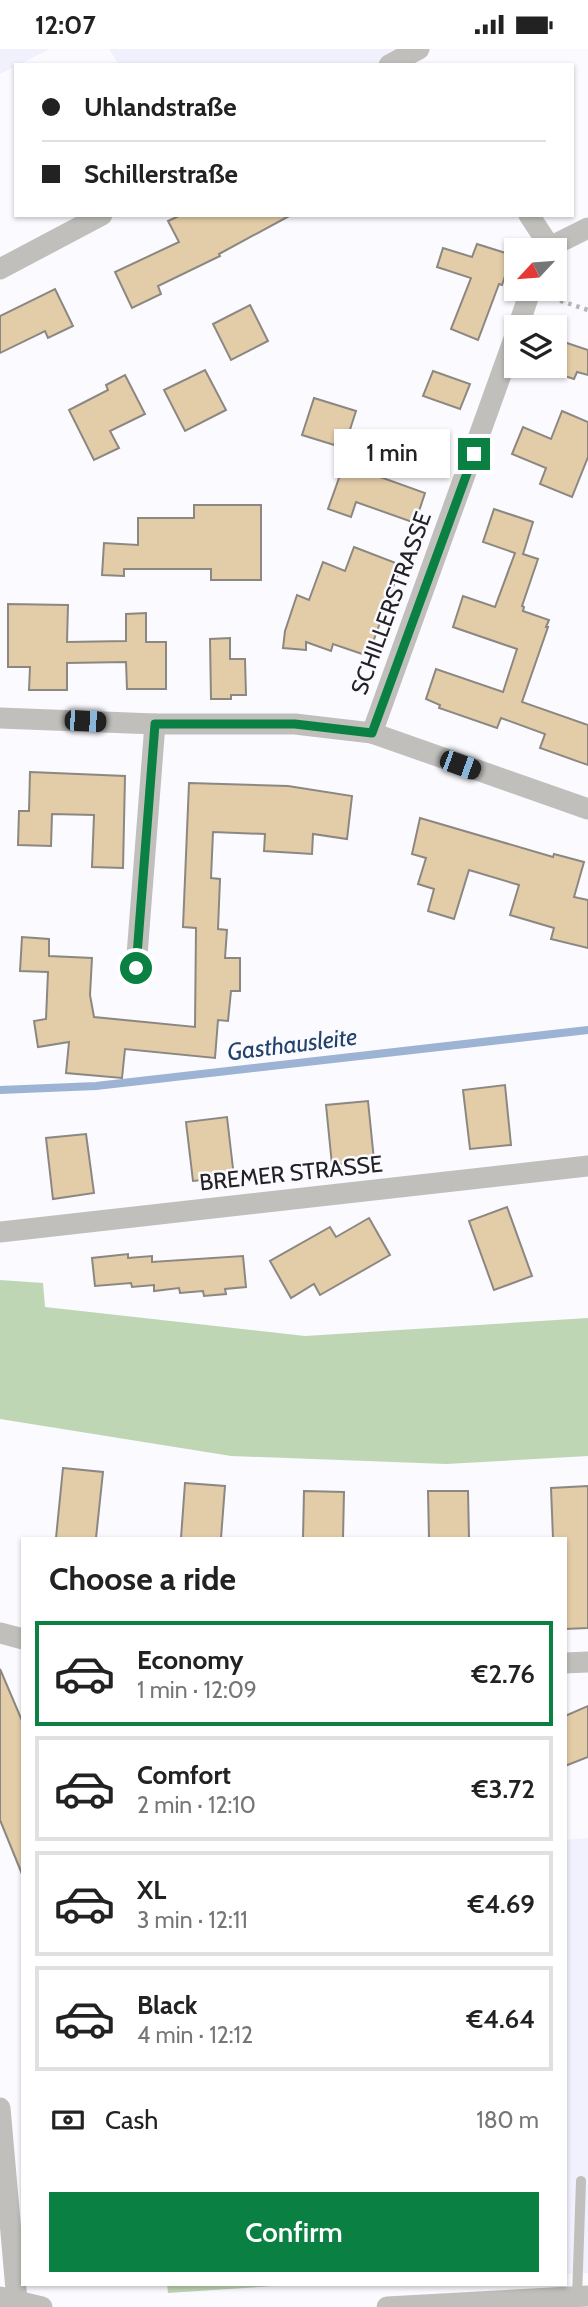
<!DOCTYPE html>
<meta charset="utf-8">
<style>
body{margin:0;font-family:Cabin,sans-serif;background:#f6f6f6;color:#222;height:100vh;display:flex;flex-direction:column;font-size:26px;white-space:nowrap}
*{box-sizing:border-box;margin:0}
p{font-size:23px;color:#767676}
.icon{flex:none;width:38px;height:38px;fill:none;stroke:currentColor;stroke-width:2;stroke-linecap:round;stroke-linejoin:round}
.map{position:relative;flex:1;overflow:hidden}
.details{position:absolute;left:21px;top:1488px;width:546px;height:749px;display:flex;flex-direction:column;background:#fff;border-radius:0px;box-shadow:0 2px 5px #0004}
.details>*{flex:none}
.guide{position:absolute;left:14px;top:14px;width:560px;height:154px;border-radius:0px;box-shadow:0 2px 5px #0004;display:grid;align-content:center;height:154px;padding:0 28px;background:#fff}
.needle{width:46px;rotate:244deg}
.buttons{position:absolute;left:504px;top:189px;display:grid;gap:14px}
.buttons a{display:grid;place-items:center;width:63px;height:63px;border-radius:0px;background:#fff;box-shadow:0 2px 5px #0004;font-size:35px}
.end{position:absolute;width:32px;height:32px;margin:-16px;border:9px solid #0b8043;background:#fff;box-shadow:0 0 0 4px #fff}
.from{border-radius:50%}
.bubble{position:absolute;height:49px;border-radius:0px;background:#fff;box-shadow:0 2px 5px #0004;font-size:23px;font-weight:600;line-height:49px;text-align:center}
.car{position:absolute;width:21px;height:42px;margin:-21px -10px;border-radius:9px;box-shadow:0 0 5px 2px #0007;background:linear-gradient(#222 24%,#8ab4d8 0 40%,#222 0 76%,#8ab4d8 0 86%,#222 0)}
.guide b{display:flex;align-items:center;gap:24px;height:66px;font-size:26px}
.guide b+b{border-top:2px solid #e0e0e0}
.guide i{width:18px;height:18px;background:#222}
ul{padding:0;list-style:none}
li{display:flex;align-items:center;gap:21px;height:105px;margin:0 14px 10px;padding:0 14px;border:4px solid #e0e0e0;border-radius:0px}
li div{flex:1}
li b{display:block;font-size:26px}
li em{font-style:normal;font-weight:600}
li.on{border-color:#0b8043}
li>.icon{width:63px;height:63px;stroke-width:1.5}
h2{padding:0 28px;font-size:32px;line-height:84px}
.pay{display:flex;align-items:center;gap:18px;height:77px;padding:0 28px;font-size:26px}
.pay p{margin-inline-start:auto}
.button{display:flex;gap:14px;margin-top:auto;padding:14px 28px}
.button a{flex:1;height:80px;border-radius:0px;background:#0b8043;color:#fff;font-size:28px;font-weight:600;line-height:80px;text-align:center}
.status{display:flex;justify-content:space-between;align-items:center;height:49px;padding:0 35px;background:#fff;direction:ltr}
.status svg{height:19px;fill:currentColor}
.map>svg:first-child{display:block}
</style>
<div class="status"><b>12:07</b><svg viewBox="0 0 49 12"><path d="M0 12V9h3v3zM5 12V6h3v6zM10 12V3h3v9zM15 12V0h3v12zM26 1h20v11H26zM47 4h2v5h-2z"/></svg></div>
<div class="map">
<svg width="588" height="2258" viewBox="0 0 588 2258">
<rect width="100%" height="100%" fill="#fafaff"/>
<!-- built -->
<g fill="#f1f1fe">
<polygon points="0,0 50,0 0,25"/>
<polygon points="109,0 402,0 379,16 119,16"/>
<polygon points="588,1789 588,2224 565,2225 565,1791"/>
</g>
<!-- green -->
<g fill="#bfd6b5">
<polygon points="0,1231 43,1234 45,1258 305,1287 588,1269 588,1407 446,1415 231,1407 0,1370"/>
<polygon points="167,2235 305,2235 168,2244"/>
</g>
<g fill="none" stroke-linecap="round" stroke-linejoin="round">
<!-- stream -->
<polyline stroke="#9cb3d3" stroke-width="8" points="0,1041 96,1037 588,981"/>
</g>
<!-- building -->
<g fill="#e3cda9" stroke="#8c8781" stroke-width="2">
<polygon points="181,166 291,166 219,205 220,207 158,237 161,245 132,259 115,223 179,193 168,172"/>
<polygon points="477,195 512,206 502,236 499,235 478,291 451,280 471,229 437,218 443,199 472,208"/>
<polygon points="55,240 73,277 48,289 45,282 0,304 0,267"/>
<polygon points="250,256 268,292 231,311 213,275"/>
<polygon points="555,290 588,301 588,326 577,323 574,330 555,324"/>
<polygon points="205,321 226,361 185,382 164,341"/>
<polygon points="433,322 470,335 460,360 423,347"/>
<polygon points="125,326 145,365 110,382 119,399 94,411 69,361 108,341 106,336"/>
<polygon points="314,349 356,362 344,399 302,386"/>
<polygon points="562,362 588,373 588,408 572,448 540,435 546,419 512,405 523,378 551,390"/>
<polygon points="344,415 425,444 415,474 356,453 351,468 328,460"/>
<polygon points="194,456 261,456 261,531 211,531 211,520 124,520 124,527 102,526 104,494 138,496 138,469 194,469"/>
<polygon points="494,460 533,473 523,505 538,510 522,557 524,558 523,562 549,571 546,578 548,578 522,653 588,676 588,716 540,699 545,685 501,669 497,679 439,659 440,656 426,650 436,620 503,643 517,600 453,578 463,547 495,558 515,504 483,493"/>
<polygon points="354,498 401,516 368,607 333,595 331,602 306,593 306,601 283,599 285,582 297,546 309,551 323,513 345,522"/>
<polygon points="8,555 68,556 67,593 126,592 126,565 146,564 146,593 166,593 166,640 127,640 126,613 67,614 67,641 29,641 30,618 8,618"/>
<polygon points="230,589 230,610 245,610 246,646 231,646 231,650 211,650 210,590"/>
<polygon points="30,723 125,727 123,819 92,818 94,766 52,765 51,797 18,796 19,762 29,762"/>
<polygon points="189,734 288,737 352,747 347,790 313,785 312,805 264,802 265,785 213,783 211,829 220,830 218,880 227,881 225,909 240,909 240,942 231,942 228,972 218,971 215,1009 125,1000 122,1029 66,1024 69,993 38,998 34,972 46,970 48,923 20,922 22,888 49,890 49,907 92,909 90,946 94,968 195,978 196,879 183,878"/>
<polygon points="420,769 553,808 554,805 584,813 574,848 588,851 588,899 551,890 554,879 510,866 519,836 469,821 454,870 428,862 434,840 418,835 426,809 412,805"/>
<polygon points="505,1036 511,1096 470,1100 463,1041"/>
<polygon points="368,1052 374,1111 332,1116 326,1056"/>
<polygon points="227,1068 234,1128 193,1132 186,1073"/>
<polygon points="86,1085 94,1144 53,1150 46,1089"/>
<polygon points="507,1158 532,1227 494,1241 469,1172"/>
<polygon points="369,1169 390,1206 320,1246 314,1235 291,1249 270,1212 330,1178 336,1188"/>
<polygon points="128,1205 128,1209 152,1207 152,1213 243,1207 246,1238 225,1240 226,1245 204,1247 203,1242 180,1244 179,1239 154,1242 154,1236 132,1238 131,1234 95,1237 92,1209"/>
<polygon points="63,1419 103,1423 96,1489 56,1489"/>
<polygon points="185,1434 225,1437 221,1489 181,1489"/>
<polygon points="588,1437 588,1579 565,1580 565,1489 553,1489 551,1439"/>
<polygon points="304,1442 344,1443 343,1489 303,1489"/>
<polygon points="428,1442 468,1442 469,1489 429,1489"/>
<polygon points="0,1620 23,1674 22,1825 0,1771"/>
<polygon points="588,1657 588,1708 565,1717 565,1667"/>
</g>
<g fill="none" stroke-linecap="round" stroke-linejoin="round">
<!-- path -->
<polyline stroke="#b5b5ba" stroke-width="4.5" stroke-dasharray="3.5 5" stroke-linecap="butt" points="552,249 588,261"/>
<!-- service -->
<polyline stroke="#c0bfbc" stroke-width="10" points="577,2248 581,2132"/>
<!-- minor -->
<g stroke="#c0bfbc" stroke-width="21">
<polyline points="389,16 419,0"/>
<polyline points="529,166 550,198"/>
<polyline points="548,201 550,198 588,179"/>
<polyline points="0,220 102,166"/>
<polyline points="518,278 531,240"/>
<polyline points="0,669 155,675 295,675 372,684 588,760"/>
<polyline points="372,684 516,284"/>
<polyline points="136,919 155,675"/>
<polyline points="0,1183 588,1117"/>
<polyline points="0,1584 23,1590"/>
<polyline points="565,1614 588,1613"/>
<polyline points="0,2059 17,2252"/>
<polyline points="0,2248 42,2258"/>
<polyline points="387,2258 588,2247"/>
</g>
</g>
<g fill="none" stroke-linecap="round" stroke-linejoin="round">
<!-- route -->
<polyline stroke="#0b8043" stroke-width="9" points="136,919 155,675 295,675 372,684 474,405"/>
</g>
<g text-anchor="middle" dominant-baseline="central" stroke-width="5" stroke-linejoin="round" paint-order="stroke">
<!-- street labels -->
<g font-size="23" fill="#222225" stroke="#fafaff">
<text transform="translate(391 554) rotate(-70)">SCHILLERSTRASSE</text>
<text transform="translate(291 1124) rotate(-6)">BREMER STRASSE</text>
</g>
<!-- water labels -->
<g font-size="24" font-style="italic" fill="#22426c" stroke="#fafaff">
<text transform="translate(292 995) rotate(-7)">Gasthausleite</text>
</g>
</g>
</svg>
<div class="buttons">
<a><svg class="needle" viewBox="-14 -14 28 28"><path d="M0-13l5 13h-10z" fill="#e53935"/><path d="M0 13l5-13h-10z" fill="#767676"/></svg></a>
<a><svg class="icon" aria-label="layers" viewBox="0 0 24 24"><path d="M12 4l9 5-9 5-9-5zM3 14l9 5 9-5"/></svg></a>
</div>
<i class="end from" style="left:136px;top:919px"></i>
<i class="end" style="left:474px;top:405px"></i>
<div class="bubble" style="left:334px;top:380px;width:116px">1 min</div>
<i class="car" style="left:85px;top:672px;rotate:93deg"></i>
<i class="car" style="left:460px;top:716px;rotate:110deg"></i>
<div class="guide">
<b><i class="from"></i>Uhlandstraße</b>
<b><i></i>Schillerstraße</b>
</div>
<section class="details">
<h2>Choose a ride</h2>
<ul>
<li class="on"><svg class="icon" aria-label="car" viewBox="0 0 24 24"><path d="M5 17H2v-5l4-1 3-4h7l3 4 3 1v5h-3M9 17h6M6 11h13"/><circle cx="7" cy="17" r="2"/><circle cx="17" cy="17" r="2"/></svg><div><b>Economy</b><p>1 min · 12:09</p></div><em>€2.76</em></li>
<li><svg class="icon" aria-label="car" viewBox="0 0 24 24"><path d="M5 17H2v-5l4-1 3-4h7l3 4 3 1v5h-3M9 17h6M6 11h13"/><circle cx="7" cy="17" r="2"/><circle cx="17" cy="17" r="2"/></svg><div><b>Comfort</b><p>2 min · 12:10</p></div><em>€3.72</em></li>
<li><svg class="icon" aria-label="car" viewBox="0 0 24 24"><path d="M5 17H2v-5l4-1 3-4h7l3 4 3 1v5h-3M9 17h6M6 11h13"/><circle cx="7" cy="17" r="2"/><circle cx="17" cy="17" r="2"/></svg><div><b>XL</b><p>3 min · 12:11</p></div><em>€4.69</em></li>
<li><svg class="icon" aria-label="car" viewBox="0 0 24 24"><path d="M5 17H2v-5l4-1 3-4h7l3 4 3 1v5h-3M9 17h6M6 11h13"/><circle cx="7" cy="17" r="2"/><circle cx="17" cy="17" r="2"/></svg><div><b>Black</b><p>4 min · 12:12</p></div><em>€4.64</em></li>
</ul>
<div class="pay"><svg class="icon" aria-label="cash" viewBox="0 0 24 24"><path d="M3 7h18v10H3z"/><circle cx="12" cy="12" r="2"/></svg>Cash<p>180 m</p></div>
<div class="button"><a>Confirm</a></div>
</section>
</div>
